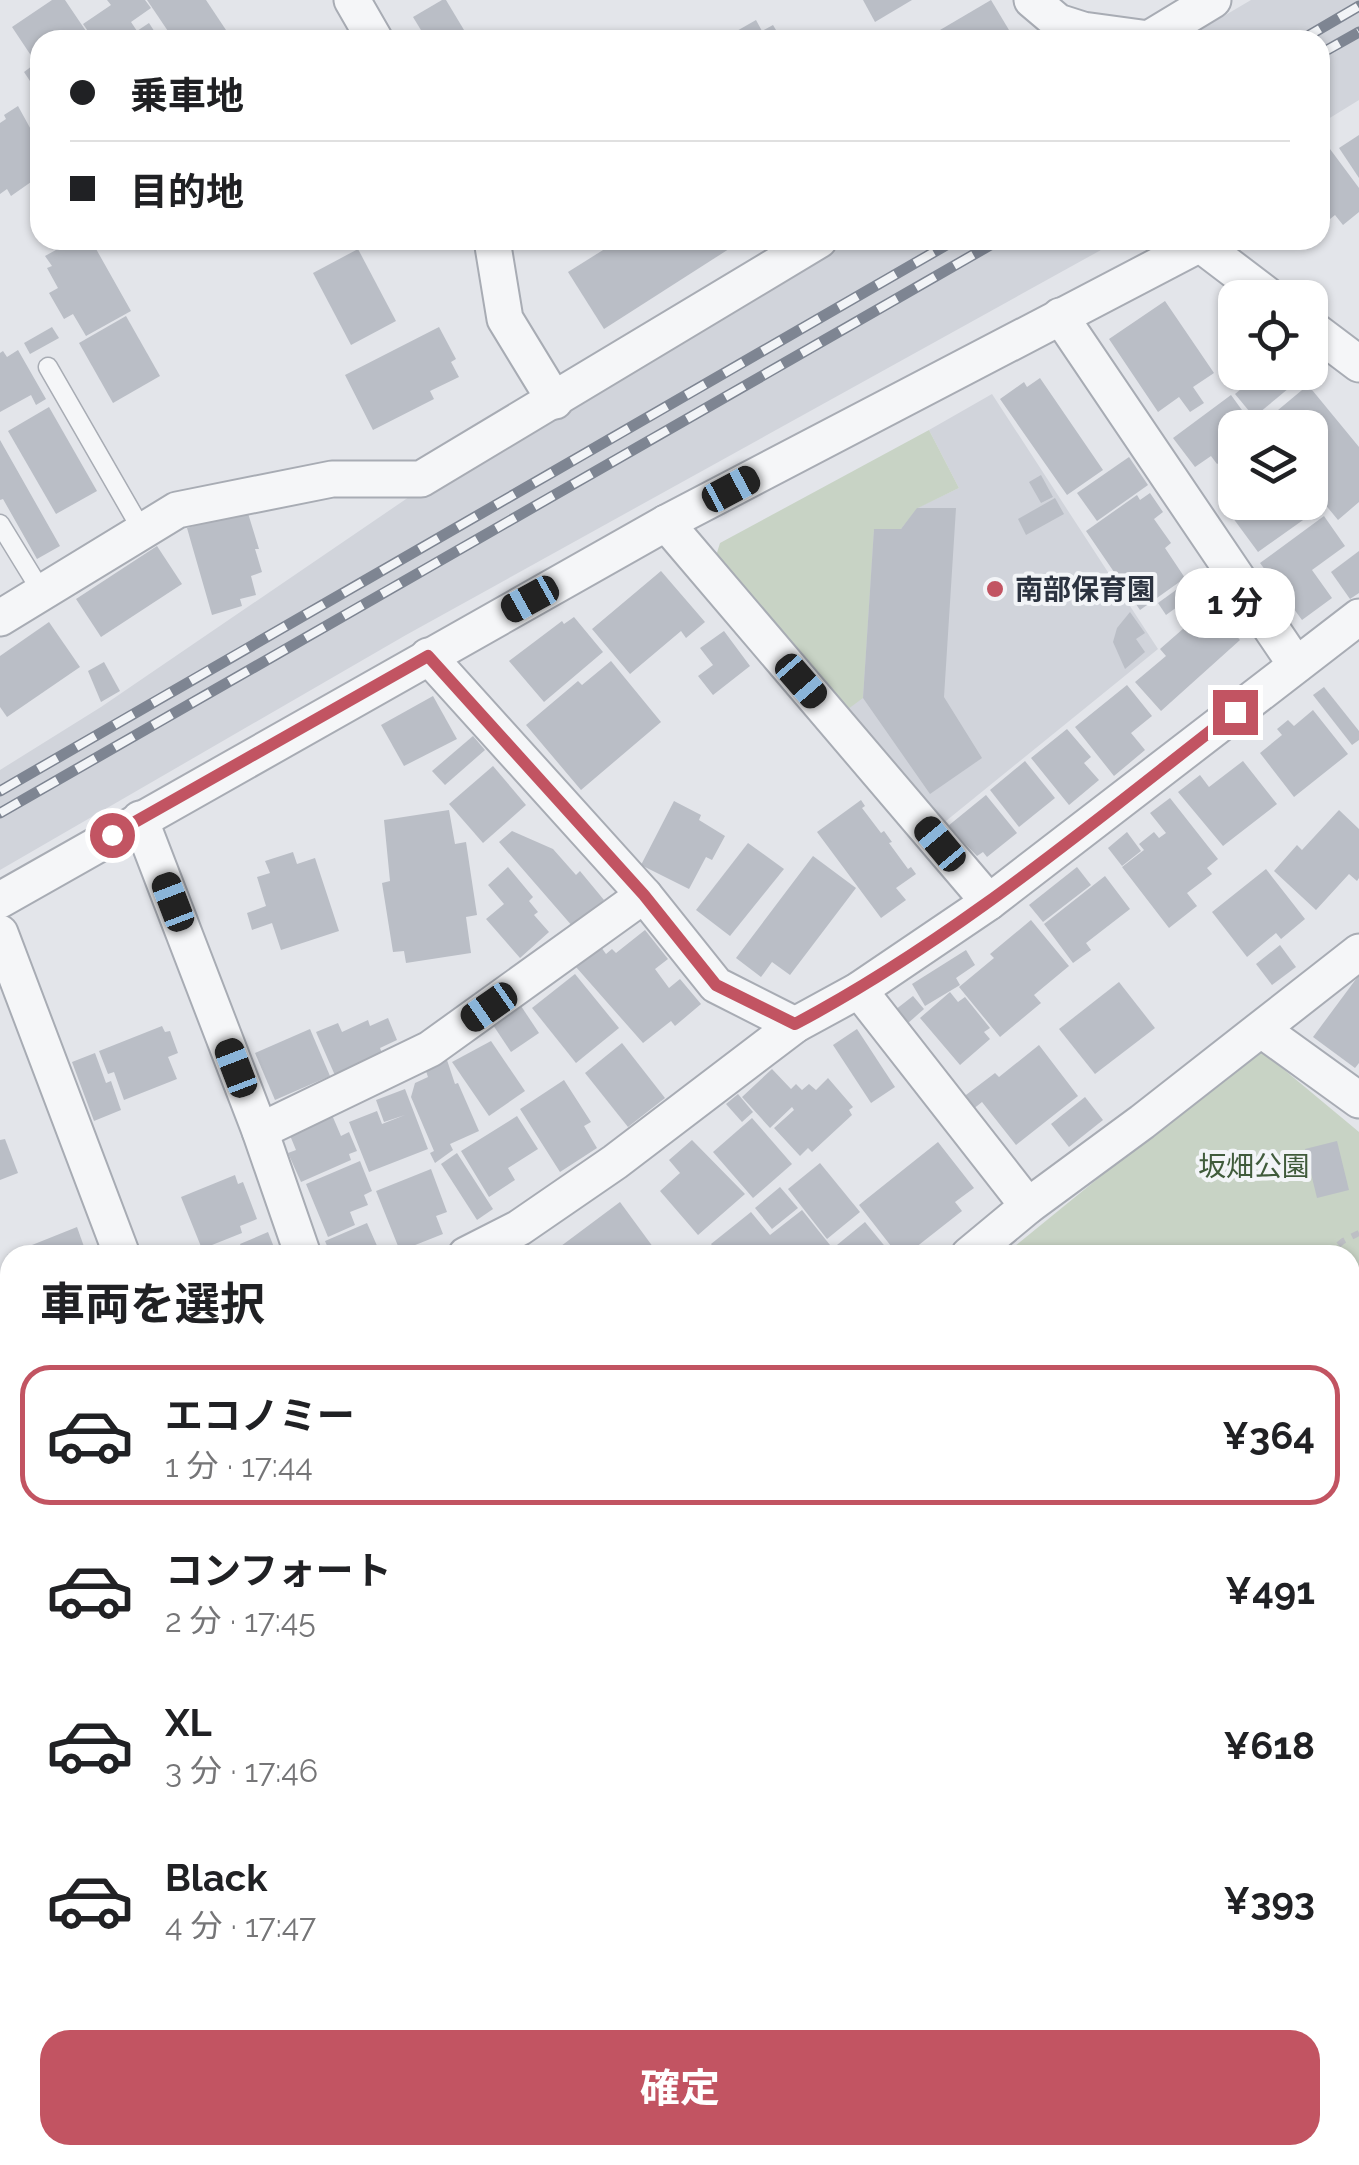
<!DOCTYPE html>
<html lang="ja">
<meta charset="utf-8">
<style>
body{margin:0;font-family:Raleway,"Noto Sans JP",sans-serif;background:#f6f6f6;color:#202124;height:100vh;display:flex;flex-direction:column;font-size:38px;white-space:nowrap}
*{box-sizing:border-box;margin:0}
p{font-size:32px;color:#757577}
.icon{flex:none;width:55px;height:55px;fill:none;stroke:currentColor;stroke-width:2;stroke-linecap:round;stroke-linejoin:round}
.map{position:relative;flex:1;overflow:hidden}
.sheet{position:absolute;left:0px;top:1245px;width:1360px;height:920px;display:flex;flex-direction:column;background:#fff;border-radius:30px 30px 0 0;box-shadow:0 2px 8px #0004}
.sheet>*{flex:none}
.hud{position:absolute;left:30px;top:30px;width:1300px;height:220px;border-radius:30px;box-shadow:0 2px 8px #0004;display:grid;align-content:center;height:220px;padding:0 40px;background:#fff}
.fabs{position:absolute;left:1218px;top:280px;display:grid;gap:20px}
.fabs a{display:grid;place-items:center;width:110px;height:110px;border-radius:20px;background:#fff;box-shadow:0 2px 8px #0004;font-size:50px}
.end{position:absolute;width:45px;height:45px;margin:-22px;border:12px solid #c25462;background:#fff;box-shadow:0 0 0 5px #fff}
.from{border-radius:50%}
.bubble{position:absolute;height:70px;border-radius:30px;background:#fff;box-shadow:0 2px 8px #0004;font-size:32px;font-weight:700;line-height:70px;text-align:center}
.car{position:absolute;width:30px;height:60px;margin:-30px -15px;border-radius:12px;box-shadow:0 0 8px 2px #0007;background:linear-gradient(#222 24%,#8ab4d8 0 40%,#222 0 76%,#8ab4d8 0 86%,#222 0)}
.hud b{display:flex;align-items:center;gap:35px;height:95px;font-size:38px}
.hud b+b{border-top:2px solid #e0e0e0}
.hud i{width:25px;height:25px;background:#202124}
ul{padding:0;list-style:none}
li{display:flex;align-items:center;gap:30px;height:140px;margin:0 20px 15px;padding:0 20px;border:5px solid transparent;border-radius:30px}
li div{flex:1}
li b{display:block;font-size:38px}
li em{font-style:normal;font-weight:700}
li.current{border-color:#c25462}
li>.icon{width:90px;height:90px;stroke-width:1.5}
h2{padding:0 40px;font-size:45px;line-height:120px}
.primary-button{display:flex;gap:20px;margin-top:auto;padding:20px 40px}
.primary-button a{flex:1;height:115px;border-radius:30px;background:#c25462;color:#fff;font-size:40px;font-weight:700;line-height:115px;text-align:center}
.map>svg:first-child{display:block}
</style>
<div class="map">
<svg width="1359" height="2165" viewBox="0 0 1359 2165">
<rect width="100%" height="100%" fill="#e3e5ea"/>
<!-- built -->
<g fill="#d1d4db">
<polygon points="1251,0 1359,0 1359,100 1320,124 1320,40 1183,40"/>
<polygon points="844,240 1119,240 406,635 0,870 0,770 101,707 409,497"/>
<polygon points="992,394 1158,649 941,825 844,712 874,529 901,529 917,508 959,488 929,430"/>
</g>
<!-- green -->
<g fill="#c8d3c5">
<polygon points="929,430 959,488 918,508 901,529 874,530 863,698 844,712 715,559 720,543"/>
<polygon points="1258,1048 1359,1132 1359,1455 1350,1462 1350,1255 1004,1255"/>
<polygon points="0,1968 10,1981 10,2155 23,2155 9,2165 0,2165"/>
</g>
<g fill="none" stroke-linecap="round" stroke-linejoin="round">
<!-- stream -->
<polyline stroke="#a1b2c6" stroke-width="12" points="1350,1533 1359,1526"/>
</g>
<!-- building -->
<g fill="#babec6">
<polygon points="52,0 65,0 92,40 40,40 40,96 24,72 36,63 12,27"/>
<polygon points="107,0 145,0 151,8 131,22 137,31 149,23 160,40 94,40 83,24 111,5"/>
<polygon points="147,0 206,0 226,30 211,40 174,40"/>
<polygon points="442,0 446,0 470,40 427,40 413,17"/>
<polygon points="863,0 912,0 875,22"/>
<polygon points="991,0 1015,40 923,40"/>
<polygon points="756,20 762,31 773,25 782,40 721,40"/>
<polygon points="18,106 40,146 40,190 37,192 31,182 11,196 7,189 0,194 0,123 6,119 4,115"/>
<polygon points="1359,135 1359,178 1339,148"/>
<polygon points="1320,143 1323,147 1327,145 1359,188 1359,212 1343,225 1335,215 1320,227"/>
<polygon points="74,240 91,240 131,311 86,336 73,314 64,319 49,293 58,288 47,268 52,266 45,256"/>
<polygon points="619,240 743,240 604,329 568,272"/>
<polygon points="358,249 396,321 351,345 313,273"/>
<polygon points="1165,301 1214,373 1193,387 1204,403 1190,412 1179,397 1158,412 1109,339"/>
<polygon points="126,316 160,376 113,403 79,343"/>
<polygon points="52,327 59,338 30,354 24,343"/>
<polygon points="439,327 456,359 451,362 459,377 430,391 434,399 373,430 345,375"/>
<polygon points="18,350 46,399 36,405 31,395 0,412 0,353 3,351 7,357"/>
<polygon points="1261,372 1295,372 1300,379 1254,417 1235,394"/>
<polygon points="1040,378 1103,470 1067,495 1000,399 1024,382 1027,387"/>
<polygon points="1308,385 1359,447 1359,502 1338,520 1310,486 1310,428 1262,428 1260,425"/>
<polygon points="1231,395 1255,428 1235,428 1235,468 1230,472 1222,461 1217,464 1211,456 1195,467 1173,438"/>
<polygon points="49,407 97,491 56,514 8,431"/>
<polygon points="0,440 60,546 37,559 3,499 0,500"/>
<polygon points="1129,457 1148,485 1097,521 1077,493"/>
<polygon points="1041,475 1053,497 1041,503 1029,482"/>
<polygon points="1150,493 1163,512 1154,519 1171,543 1165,548 1185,578 1140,610 1086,531 1137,495 1140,500"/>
<polygon points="1310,494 1320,508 1258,552 1230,514 1245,502 1310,502"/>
<polygon points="1055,498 1064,514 1026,535 1018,519"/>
<polygon points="917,508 956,508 944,697 982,758 930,794 863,698 874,529 901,529"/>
<polygon points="247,510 259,549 255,549 262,572 251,576 256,595 240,599 242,606 212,615 187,528"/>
<polygon points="1324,516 1345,546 1312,570 1332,598 1302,620 1260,563"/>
<polygon points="157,546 182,584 101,637 76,599"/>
<polygon points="1359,551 1359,593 1350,599 1331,572"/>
<polygon points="661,571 705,622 686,638 681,631 630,674 592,629"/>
<polygon points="1187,582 1195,594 1166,615 1158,603"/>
<polygon points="1201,596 1240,640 1161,711 1135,682 1166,656 1160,649 1192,621 1183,611"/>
<polygon points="1130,612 1145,633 1136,639 1145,652 1125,669 1113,642 1117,628"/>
<polygon points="574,617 603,652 544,702 509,661 562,621 564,624"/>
<polygon points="49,622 80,667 7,717 0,707 0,656"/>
<polygon points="724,631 750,666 713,695 698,676 713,665 700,648"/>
<polygon points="611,661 661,722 581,790 526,725 578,681 582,685"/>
<polygon points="104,662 120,691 101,702 88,671"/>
<polygon points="1127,685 1152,716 1131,733 1145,750 1114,776 1075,727"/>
<polygon points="1324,687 1359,731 1359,740 1352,745 1313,695"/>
<polygon points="433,696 457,739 404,766 381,725"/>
<polygon points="1313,710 1348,754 1294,797 1260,753 1282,735 1277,729 1288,720 1294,726"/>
<polygon points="1067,729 1091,757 1084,763 1099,780 1069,805 1031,758"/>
<polygon points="473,736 485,750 445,785 432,771"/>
<polygon points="1025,761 1055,798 1019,827 990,790"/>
<polygon points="1243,761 1277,804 1223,846 1178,792 1200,775 1209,787"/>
<polygon points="493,766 526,805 483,843 449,804"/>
<polygon points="986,795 1017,833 987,857 983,852 977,856 948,826"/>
<polygon points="1170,798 1218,859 1207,868 1212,874 1187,893 1197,906 1169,928 1122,867 1144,850 1139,844 1154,832 1159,838 1166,833 1150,813"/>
<polygon points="861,800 865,806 862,808 881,833 884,831 892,842 889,843 908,869 911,867 916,874 896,888 906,900 881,918 817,832"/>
<polygon points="674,801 701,815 699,820 725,836 712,860 706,857 689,889 641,865"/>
<polygon points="449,810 455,844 466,842 477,915 466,917 471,953 406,963 404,951 393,952 382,883 390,881 384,820"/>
<polygon points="1339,810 1359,829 1359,878 1357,881 1349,874 1316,910 1274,871 1297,845 1302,850"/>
<polygon points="512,831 553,849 576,875 580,871 604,900 573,927 499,842"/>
<polygon points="1127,832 1141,851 1122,866 1108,848"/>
<polygon points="748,843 784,869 730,936 696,910"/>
<polygon points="293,852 297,864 315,858 339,931 281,950 272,923 252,930 247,913 266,906 257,877 270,873 265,861"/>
<polygon points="813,856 856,888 790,975 772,962 761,977 736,958"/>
<polygon points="508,867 533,897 529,901 538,912 534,915 549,932 520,958 486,919 504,904 488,885"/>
<polygon points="1077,867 1091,885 1043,922 1029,905"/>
<polygon points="1266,869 1305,919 1281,939 1276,933 1247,957 1212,912"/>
<polygon points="1105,876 1130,909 1086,943 1091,950 1073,963 1044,924"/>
<polygon points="1031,920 1069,966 1034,995 1041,1003 1000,1037 959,987 994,958 990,954"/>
<polygon points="645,930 668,959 655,969 669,988 680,979 701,1004 675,1026 671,1021 643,1043 576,967 601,947 606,954 612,949 616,953"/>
<polygon points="1280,945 1296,967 1272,985 1256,964"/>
<polygon points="966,950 975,965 956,978 960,985 925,1006 912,984"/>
<polygon points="575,974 619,1028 576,1063 532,1008"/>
<polygon points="1359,975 1359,1063 1355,1068 1313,1037"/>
<polygon points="1119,982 1155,1028 1095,1074 1059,1029"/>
<polygon points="950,992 958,1002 965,997 990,1028 984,1032 990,1039 960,1065 920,1018"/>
<polygon points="913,996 924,1009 907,1024 895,1010"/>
<polygon points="521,1006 539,1033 511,1052 493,1025"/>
<polygon points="388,1018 397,1040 380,1048 384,1058 337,1080 316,1032 338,1023 342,1032 368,1020 370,1026"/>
<polygon points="162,1026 165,1032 170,1031 178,1053 168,1057 177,1079 124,1100 114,1072 108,1074 99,1051"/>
<polygon points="310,1029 330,1076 275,1100 255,1053"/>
<polygon points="857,1029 895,1087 871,1103 833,1045"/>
<polygon points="491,1041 525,1091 489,1116 452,1062"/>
<polygon points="622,1043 665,1098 628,1127 585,1073"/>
<polygon points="1039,1045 1078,1096 1016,1145 982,1102 972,1110 962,1098 995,1073 999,1077"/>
<polygon points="95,1053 106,1083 111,1081 121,1110 94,1121 72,1062"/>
<polygon points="446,1057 455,1084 458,1083 479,1131 450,1144 453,1150 435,1163 430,1153 434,1151 411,1097 415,1083 428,1077 426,1071"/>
<polygon points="772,1069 791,1089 796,1084 802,1090 809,1084 816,1090 828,1078 853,1107 849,1110 852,1115 812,1152 808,1148 800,1156 774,1128 794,1110 792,1107 770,1128 742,1097"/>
<polygon points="564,1080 591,1122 584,1126 597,1148 560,1172 520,1109"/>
<polygon points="405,1089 428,1149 369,1172 349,1122 377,1111 382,1124 405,1115 384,1122 376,1100"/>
<polygon points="738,1094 753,1112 742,1122 726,1104"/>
<polygon points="1085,1097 1103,1120 1069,1147 1051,1124"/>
<polygon points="332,1115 341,1136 349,1132 357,1151 349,1154 351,1160 301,1182 288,1153 296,1150 289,1133"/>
<polygon points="517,1116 538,1149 508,1168 515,1180 489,1197 461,1151"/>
<polygon points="752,1118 792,1164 753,1198 713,1152"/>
<polygon points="5,1139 18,1173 0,1180 0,1140"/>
<polygon points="692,1140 745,1194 698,1235 660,1191 680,1173 669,1160"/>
<polygon points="1337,1141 1349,1190 1317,1198 1305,1149"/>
<polygon points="938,1142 974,1188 955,1202 962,1211 906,1255 898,1255 859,1205"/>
<polygon points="457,1153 493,1209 477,1220 441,1164"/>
<polygon points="360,1161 372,1191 364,1195 368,1205 350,1212 355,1225 328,1237 306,1184"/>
<polygon points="820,1163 860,1212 827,1239 788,1189"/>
<polygon points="431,1169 447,1212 436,1216 443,1234 400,1251 376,1191"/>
<polygon points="235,1175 238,1184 243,1182 257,1219 240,1226 242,1233 202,1249 181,1197"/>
<polygon points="780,1187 798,1208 772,1229 755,1208"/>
<polygon points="620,1202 656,1251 650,1255 549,1255"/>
<polygon points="802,1210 838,1255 720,1255 711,1244 751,1212 770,1235"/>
<polygon points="865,1222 892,1255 845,1255 837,1245"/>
<polygon points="367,1223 378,1248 373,1251 375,1255 331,1255 325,1241"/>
<polygon points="77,1227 87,1255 7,1255"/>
<polygon points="268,1232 277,1255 245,1255 240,1244"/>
<polygon points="4,1337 10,1344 10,1423 5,1427 0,1419 0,1340"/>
<polygon points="1350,1896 1359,1899 1359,1995 1350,1992"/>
<polygon points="577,2155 643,2155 650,2165 564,2165"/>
<polygon points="659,2155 717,2155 706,2163 708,2165 667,2165"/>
<polygon points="1028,2155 1081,2155 1085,2161 1079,2165 1035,2165"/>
<polygon points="1270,2155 1314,2155 1310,2165 1295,2165"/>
</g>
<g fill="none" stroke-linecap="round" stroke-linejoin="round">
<defs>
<g id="lane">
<polyline points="48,367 143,532"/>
<polyline points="0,524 43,594"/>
</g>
<g id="street">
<polyline points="352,0 375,40"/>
<polyline points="1032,0 1058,22 1083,30 1149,39"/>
<polyline points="1147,40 1213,0"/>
<polyline points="492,240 505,319 555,401"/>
<polyline points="1060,316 1296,665"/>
<polyline points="1310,327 1359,364"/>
<polyline points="666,523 989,902"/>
<polyline points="0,618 177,510 332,479 421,479 819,240"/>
<polyline points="428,656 644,895 716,985 795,1025"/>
<polyline points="140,819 260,1131 303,1255"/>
<polyline points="0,900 666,523 1200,244 1271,298"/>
<polyline points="0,933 122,1255"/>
<polyline points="859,990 1028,1206"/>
<polyline points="1262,1030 1359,1100"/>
<polyline points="260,1131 430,1049 644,895"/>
<polyline points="466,1255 519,1228 615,1162 795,1025 859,990 989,902 1359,617"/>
<polyline points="969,1255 1028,1206 1142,1122 1359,952"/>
<polyline points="0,1451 10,1447"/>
<polyline points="0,1498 10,1511"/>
<polyline points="1350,1717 1359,1694"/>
<polyline points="0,1770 10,1783"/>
<polyline points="0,1887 10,1887"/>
<polyline points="0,1919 10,1932"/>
<polyline points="1350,2019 1359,2022"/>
<polyline points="185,2155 193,2165"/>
<polyline points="292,2155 299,2165"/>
<polyline points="502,2155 509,2165"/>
<polyline points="812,2155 820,2165"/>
<polyline points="1174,2165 1178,2155"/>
</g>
<g id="secondary">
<polyline points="0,1840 10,1853"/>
<polyline points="236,2155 243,2165"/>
</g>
</defs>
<!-- lane casing -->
<use href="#lane" stroke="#a8acb4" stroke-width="21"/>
<!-- street casing -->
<use href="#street" stroke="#a8acb4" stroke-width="39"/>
<!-- secondary casing -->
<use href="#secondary" stroke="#a8acb4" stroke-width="51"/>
<!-- path -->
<g stroke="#bdbfc4" stroke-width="6" stroke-dasharray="8 8" stroke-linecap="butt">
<polyline points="1326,1255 1343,1241 1359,1233"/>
<polyline points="1350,1283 1359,1275"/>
<polyline points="1350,1314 1359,1317"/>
<polyline points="1350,1350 1359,1350"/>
<polyline points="1350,1480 1359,1473"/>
</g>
<!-- lane -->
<use href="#lane" stroke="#f5f6f8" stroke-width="18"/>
<!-- street -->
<use href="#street" stroke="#f5f6f8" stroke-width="35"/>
<!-- secondary -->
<use href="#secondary" stroke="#fff" stroke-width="48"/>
<defs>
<g id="rail">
<polyline points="1301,40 1359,6"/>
<polyline points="1320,54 1359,32"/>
<polyline points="0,791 955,240"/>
<polyline points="0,813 999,240"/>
</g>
</defs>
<!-- rail casing -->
<use href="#rail" stroke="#7e8592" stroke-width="11"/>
<!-- rail -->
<use href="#rail" stroke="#f2f4f7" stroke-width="8" stroke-dasharray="22" stroke-linecap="butt"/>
</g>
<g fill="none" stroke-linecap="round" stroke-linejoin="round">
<!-- route -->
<path stroke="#c25462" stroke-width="12" d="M112,835L428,656L644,895L716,985L795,1024C954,940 1093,822 1235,712"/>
</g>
<!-- markers -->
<circle fill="#c25462" stroke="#f2f4f7" stroke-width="4" cx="995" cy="589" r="10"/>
<g text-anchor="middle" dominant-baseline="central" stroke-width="8" stroke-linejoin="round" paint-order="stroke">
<!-- poi labels -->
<g font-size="28" font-weight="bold" fill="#2c3340" stroke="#f2f4f7" text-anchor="start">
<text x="1015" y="589">南部保育園</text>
</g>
<!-- park labels -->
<g font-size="28" fill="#405b3b" stroke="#f2f4f7">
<text x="1254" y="1166">坂畑公園</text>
</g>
</g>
</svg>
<div class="fabs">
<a><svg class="icon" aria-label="locate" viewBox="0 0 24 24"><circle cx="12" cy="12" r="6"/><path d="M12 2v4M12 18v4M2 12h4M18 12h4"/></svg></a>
<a><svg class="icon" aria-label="layers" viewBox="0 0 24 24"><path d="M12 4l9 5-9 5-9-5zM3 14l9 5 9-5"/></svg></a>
</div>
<i class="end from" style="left:112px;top:835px"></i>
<i class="end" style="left:1235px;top:712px"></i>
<div class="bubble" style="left:1175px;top:568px;width:120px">1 分</div>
<i class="car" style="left:731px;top:489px;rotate:62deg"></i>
<i class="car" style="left:530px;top:599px;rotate:241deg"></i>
<i class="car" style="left:801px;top:681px;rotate:139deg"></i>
<i class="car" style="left:940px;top:844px;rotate:320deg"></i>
<i class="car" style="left:173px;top:902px;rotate:339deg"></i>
<i class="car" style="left:489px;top:1007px;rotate:235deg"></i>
<i class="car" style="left:236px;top:1068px;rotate:339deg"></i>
<div class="hud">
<b><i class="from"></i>乗車地</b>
<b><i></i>目的地</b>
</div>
<section class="sheet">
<h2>車両を選択</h2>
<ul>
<li class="current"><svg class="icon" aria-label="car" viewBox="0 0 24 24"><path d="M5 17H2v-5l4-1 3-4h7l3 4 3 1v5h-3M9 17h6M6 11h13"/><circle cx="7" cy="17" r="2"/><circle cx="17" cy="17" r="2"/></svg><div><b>エコノミー</b><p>1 分 · 17:44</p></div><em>¥364</em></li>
<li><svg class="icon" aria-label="car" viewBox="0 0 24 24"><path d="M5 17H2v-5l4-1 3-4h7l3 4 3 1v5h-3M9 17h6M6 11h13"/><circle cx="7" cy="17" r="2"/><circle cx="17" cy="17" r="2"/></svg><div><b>コンフォート</b><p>2 分 · 17:45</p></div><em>¥491</em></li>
<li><svg class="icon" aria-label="car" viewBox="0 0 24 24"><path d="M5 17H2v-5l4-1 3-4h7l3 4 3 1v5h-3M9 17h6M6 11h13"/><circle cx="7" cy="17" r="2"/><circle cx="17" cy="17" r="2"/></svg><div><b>XL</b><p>3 分 · 17:46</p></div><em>¥618</em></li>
<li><svg class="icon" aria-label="car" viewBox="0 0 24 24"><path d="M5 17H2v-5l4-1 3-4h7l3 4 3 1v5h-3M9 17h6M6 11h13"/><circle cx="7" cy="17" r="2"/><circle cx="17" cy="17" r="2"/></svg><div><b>Black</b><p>4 分 · 17:47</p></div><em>¥393</em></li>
</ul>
<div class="primary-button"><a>確定</a></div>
</section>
</div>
